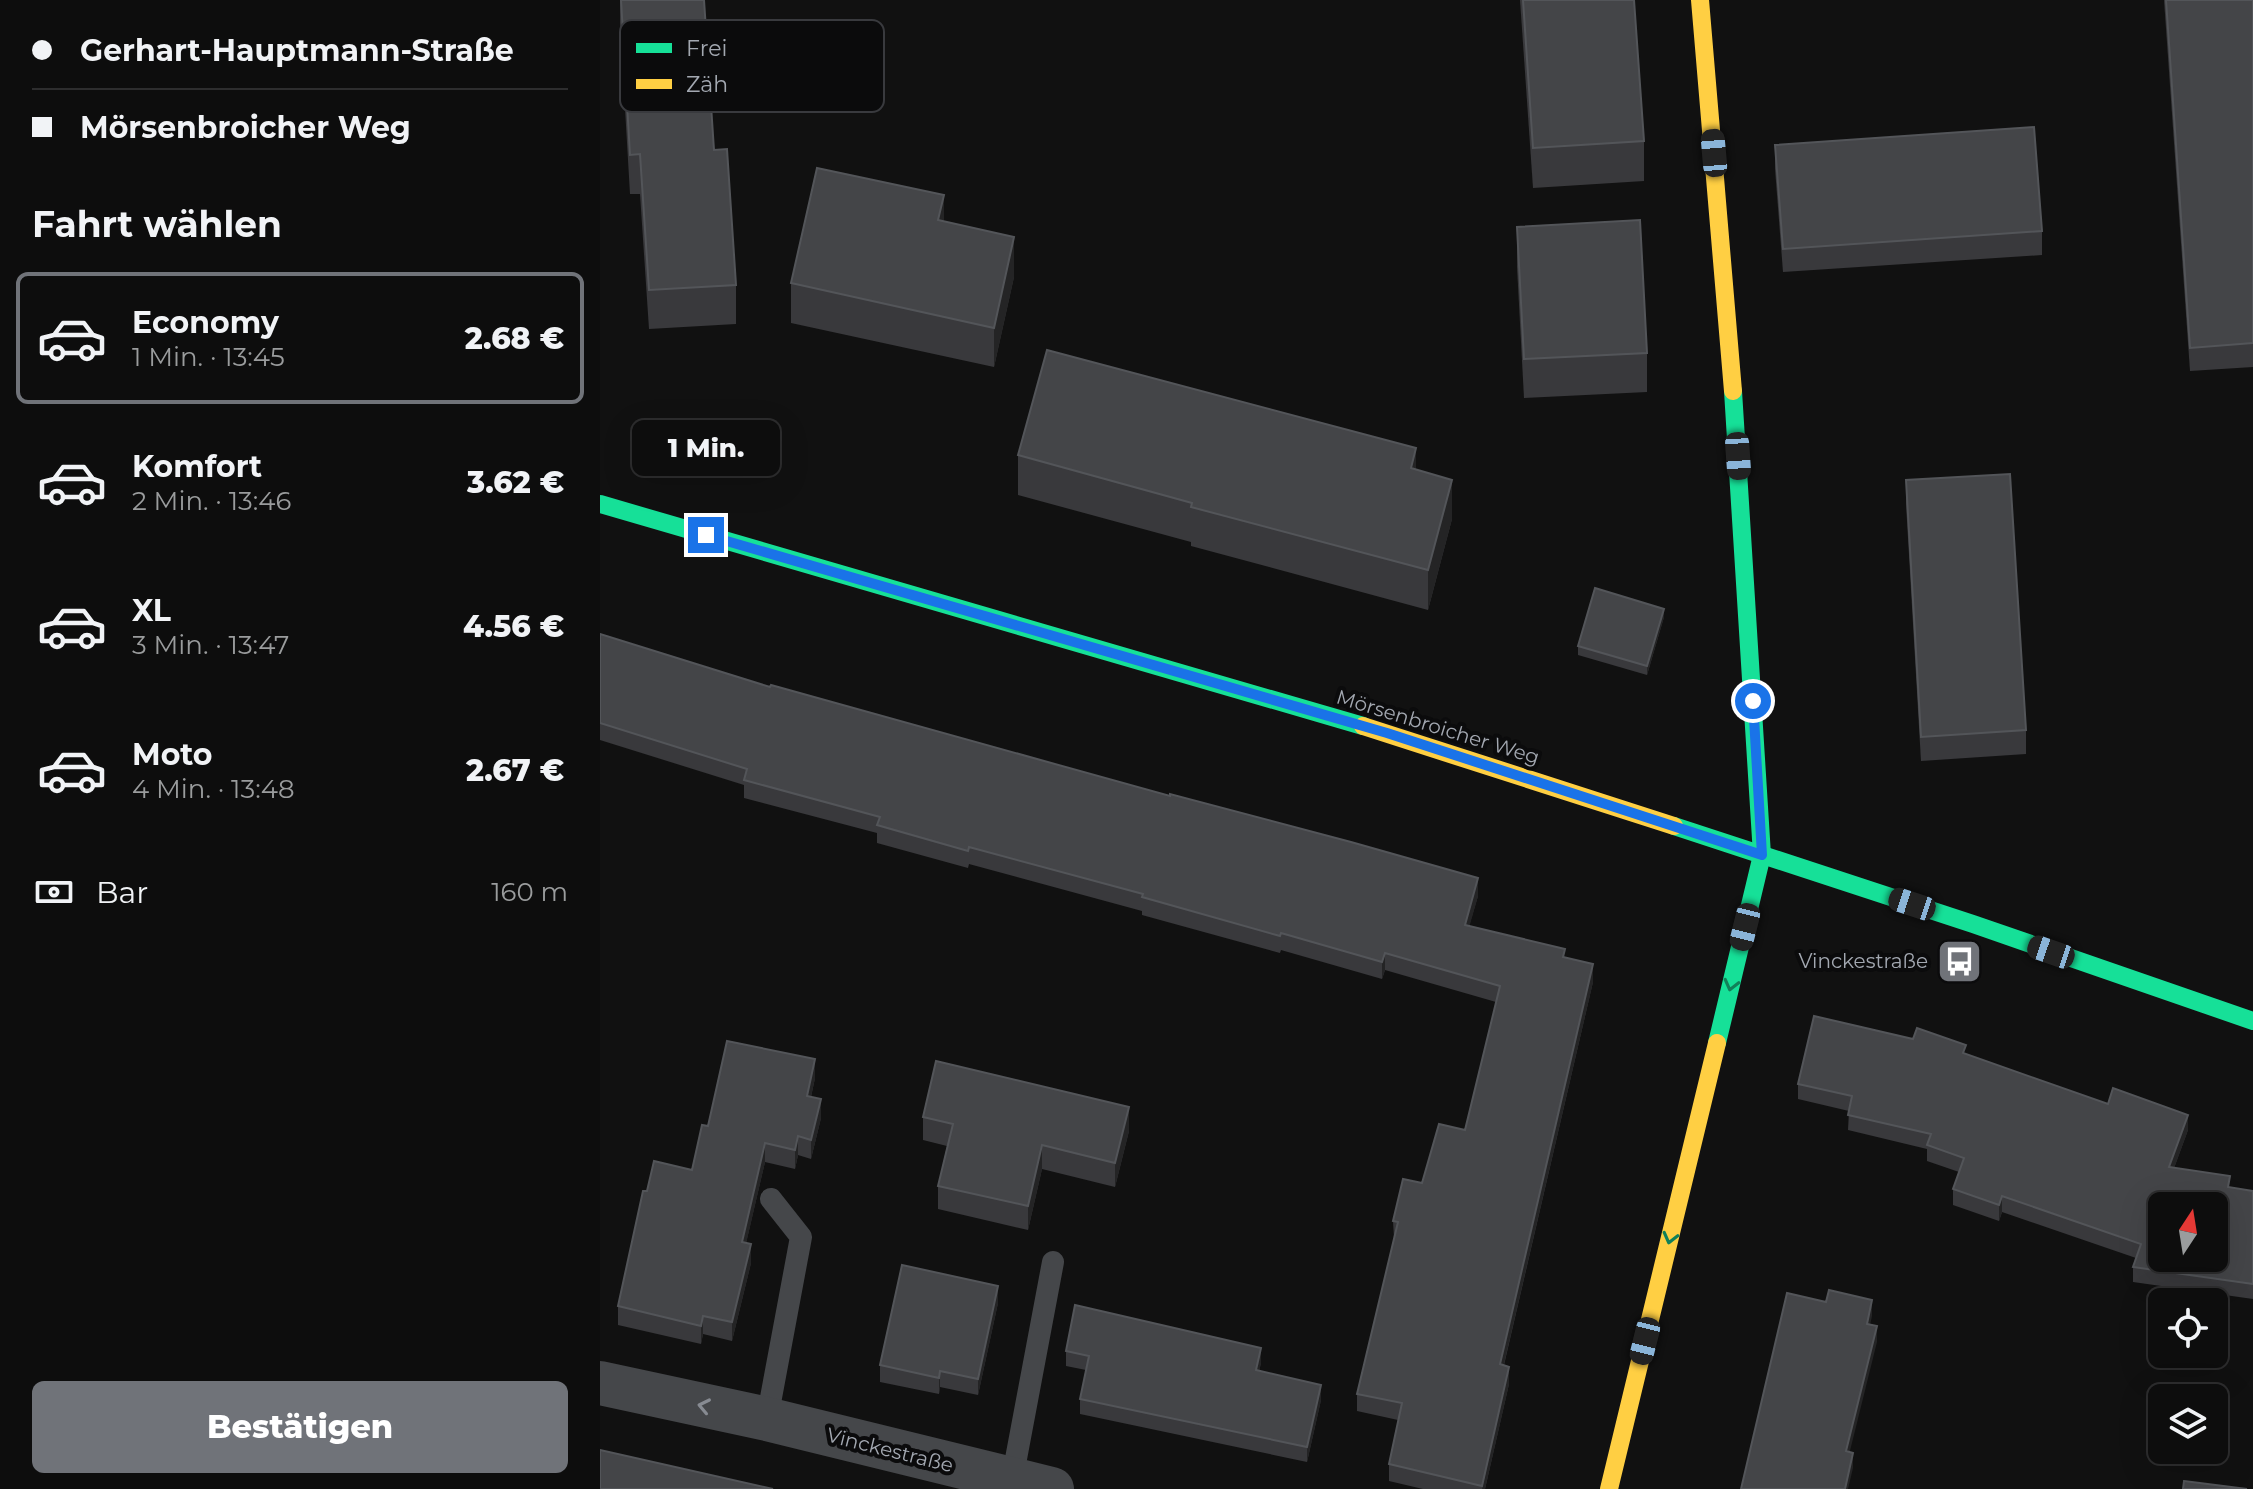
<!DOCTYPE html>
<html lang="de">
<meta charset="utf-8">
<style>
body{margin:0;font-family:Montserrat,sans-serif;background:#1b1b1b;color:#f1f3f6;height:100vh;display:flex;flex-direction:column;font-size:30px;white-space:nowrap}
*{box-sizing:border-box;margin:0}
p{font-size:26px;color:#9a9c9d}
.icon{flex:none;width:44px;height:44px;fill:none;stroke:currentColor;stroke-width:2;stroke-linecap:round;stroke-linejoin:round}
.map{position:relative;flex:1;overflow:hidden}
.side{display:flex;flex-direction:column;background:#0d0d0d;width:600px}
.side>*{flex:none}
.guide{display:grid;align-content:center;height:176px;padding:0 32px;background:#0d0d0d}
.needle{width:52px;rotate:12deg}
.fabs{position:absolute;left:1548px;top:1192px;display:grid;gap:16px}
.fabs a{display:grid;place-items:center;width:80px;height:80px;border-radius:12px;background:#0d0d0d;box-shadow:0 8px 32px #0002,0 0 0 2px #2d2d2e;font-size:40px}
.end{position:absolute;width:36px;height:36px;margin:-18px;border:10px solid #1a73e8;background:#fff;box-shadow:0 0 0 4px #fff}
.from{border-radius:50%}
.bubble{position:absolute;height:56px;border-radius:12px;background:#0d0d0d;box-shadow:0 8px 32px #0002,0 0 0 2px #2d2d2e;font-size:26px;font-weight:800;line-height:56px;text-align:center}
.car{position:absolute;width:24px;height:48px;margin:-24px -12px;border-radius:10px;box-shadow:0 0 6px 2px #0007;background:linear-gradient(#222 24%,#8ab4d8 0 40%,#222 0 76%,#8ab4d8 0 86%,#222 0)}
.guide b{display:flex;align-items:center;gap:28px;height:76px;font-size:30px}
.guide b+b{border-top:2px solid #2d2d2e}
.guide i{width:20px;height:20px;background:#f1f3f6}
ul{padding:0;list-style:none}
li{display:flex;align-items:center;gap:24px;height:132px;margin:0 16px 12px;padding:0 16px;border:4px solid transparent;border-radius:12px}
li div{flex:1}
li b{display:block;font-size:30px}
li em{font-style:normal;font-weight:800}
li.on{border-color:#707379}
li>.icon{width:72px;height:72px;stroke-width:1.5}
h2{padding:0 32px;font-size:36px;line-height:96px}
.pay{display:flex;align-items:center;gap:20px;height:88px;padding:0 32px;font-size:30px}
.pay p{margin-inline-start:auto}
.cta{display:flex;gap:16px;margin-top:auto;padding:16px 32px}
.cta a{flex:1;height:92px;border-radius:12px;background:#707379;color:#fff;font-size:32px;font-weight:800;line-height:92px;text-align:center}
main{display:flex;flex:1;min-height:0}
.map>svg:first-child{display:block}
</style>
<main>
<section class="side">
<div class="guide">
<b><i class="from"></i>Gerhart-Hauptmann-Straße</b>
<b><i></i>Mörsenbroicher Weg</b>
</div>
<h2>Fahrt wählen</h2>
<ul>
<li class="on"><svg class="icon" aria-label="car" viewBox="0 0 24 24"><path d="M5 17H2v-5l4-1 3-4h7l3 4 3 1v5h-3M9 17h6M6 11h13"/><circle cx="7" cy="17" r="2"/><circle cx="17" cy="17" r="2"/></svg><div><b>Economy</b><p>1 Min. · 13:45</p></div><em>2.68 €</em></li>
<li><svg class="icon" aria-label="car" viewBox="0 0 24 24"><path d="M5 17H2v-5l4-1 3-4h7l3 4 3 1v5h-3M9 17h6M6 11h13"/><circle cx="7" cy="17" r="2"/><circle cx="17" cy="17" r="2"/></svg><div><b>Komfort</b><p>2 Min. · 13:46</p></div><em>3.62 €</em></li>
<li><svg class="icon" aria-label="car" viewBox="0 0 24 24"><path d="M5 17H2v-5l4-1 3-4h7l3 4 3 1v5h-3M9 17h6M6 11h13"/><circle cx="7" cy="17" r="2"/><circle cx="17" cy="17" r="2"/></svg><div><b>XL</b><p>3 Min. · 13:47</p></div><em>4.56 €</em></li>
<li><svg class="icon" aria-label="car" viewBox="0 0 24 24"><path d="M5 17H2v-5l4-1 3-4h7l3 4 3 1v5h-3M9 17h6M6 11h13"/><circle cx="7" cy="17" r="2"/><circle cx="17" cy="17" r="2"/></svg><div><b>Moto</b><p>4 Min. · 13:48</p></div><em>2.67 €</em></li>
</ul>
<div class="pay"><svg class="icon" aria-label="cash" viewBox="0 0 24 24"><path d="M3 7h18v10H3z"/><circle cx="12" cy="12" r="2"/></svg>Bar<p>160 m</p></div>
<div class="cta"><a>Bestätigen</a></div>
</section>
<div class="map">
<svg width="1653" height="1489" viewBox="0 0 1653 1489">
<rect width="100%" height="100%" fill="#111"/>
<g fill="none" stroke-linecap="round" stroke-linejoin="round">
<!-- lane -->
<g stroke="#45474a" stroke-width="22">
<polyline points="167,1419 201,1237 171,1199"/>
<polyline points="412,1480 453,1262"/>
</g>
<!-- street -->
<polyline stroke="#45474a" stroke-width="44" points="0,1383 167,1419 452,1489"/>
<!-- fast -->
<g stroke="#16e098" stroke-width="18">
<polyline points="0,504 763,726"/>
<polyline points="1074,826 1373,924 1653,1021"/>
<polyline points="1117,1043 1162,855 1133,391"/>
</g>
<!-- slow -->
<g stroke="#ffcf43" stroke-width="18">
<polyline points="1100,0 1133,391"/>
<polyline points="763,726 1074,826"/>
<polyline points="1009,1489 1117,1043"/>
</g>
</g>
<!-- wall -->
<g fill="#39393c">
<polygon points="20,0 104,0 114,150 136,285 136,324 49,329 40,194 30,194 20,23"/>
<polygon points="920,0 1034,0 1044,141 1044,181 933,188"/>
<polygon points="1564,0 1653,0 1653,367 1590,371"/>
<polygon points="1175,145 1442,231 1442,255 1183,272 1175,169"/>
<polygon points="344,222 414,277 394,367 191,323 191,283"/>
<polygon points="917,227 1047,353 1047,392 924,398 917,267"/>
<polygon points="418,455 816,470 852,519 828,610 591,546 591,542 418,495"/>
<polygon points="1306,480 1426,730 1426,754 1321,761 1306,504"/>
<polygon points="1064,617 1047,675 978,655 978,646"/>
<polygon points="0,634 170,687 878,896 869,926 965,958 993,982 904,1365 909,1384 885,1489 823,1489 789,1481 789,1464 798,1420 757,1411 757,1394 794,1238 793,1221 865,1130 896,1002 785,970 782,979 681,950 680,953 542,915 542,911 369,864 368,868 277,843 277,833 144,798 144,785 0,740"/>
<polygon points="1313,1039 1366,1054 1508,1104 1588,1130 1574,1168 1630,1188 1653,1191 1653,1299 1533,1282 1533,1267 1536,1258 1402,1212 1399,1221 1353,1205 1353,1189 1359,1172 1327,1161 1327,1149 1248,1130 1249,1111 1198,1099 1198,1084"/>
<polygon points="215,1078 211,1097 221,1118 211,1159 198,1155 195,1169 165,1162 146,1243 151,1263 132,1341 103,1334 101,1344 18,1325 18,1306 47,1191 92,1170 108,1126"/>
<polygon points="323,1117 529,1131 515,1187 442,1169 428,1230 338,1209 338,1186 347,1146 323,1140"/>
<polygon points="398,1303 378,1395 340,1387 339,1394 280,1382 280,1365"/>
<polygon points="466,1351 661,1363 659,1371 721,1400 707,1462 480,1414 480,1399 486,1370 466,1366"/>
</g>
<!-- shaded-wall -->
<g fill="#242425">
<polygon points="344,195 344,235 338,220"/>
<polygon points="414,237 414,277 394,367 394,328"/>
<polygon points="816,448 816,488 811,468"/>
<polygon points="852,480 852,519 828,610 828,570"/>
<polygon points="1064,609 1064,617 1047,675 1047,666"/>
<polygon points="878,878 878,896 865,942 865,925"/>
<polygon points="785,953 785,970 782,979 782,962"/>
<polygon points="993,964 993,982 900,1381 900,1364"/>
<polygon points="215,1059 215,1078 207,1115 207,1096"/>
<polygon points="221,1099 221,1118 211,1159 211,1140"/>
<polygon points="529,1107 529,1131 515,1187 515,1163"/>
<polygon points="1588,1115 1588,1130 1569,1182 1569,1167"/>
<polygon points="198,1136 198,1155 195,1169 195,1150"/>
<polygon points="165,1143 165,1162 142,1261 142,1242"/>
<polygon points="442,1145 442,1169 428,1230 428,1206"/>
<polygon points="1402,1196 1402,1212 1399,1221 1399,1205"/>
<polygon points="151,1244 151,1263 132,1341 132,1322"/>
<polygon points="398,1286 398,1303 378,1395 378,1379"/>
<polygon points="1272,1300 1272,1316 1267,1339 1267,1324"/>
<polygon points="103,1316 103,1334 101,1344 101,1326"/>
<polygon points="1277,1326 1277,1342 1246,1467 1246,1451"/>
<polygon points="661,1348 661,1363 656,1385 656,1370"/>
<polygon points="909,1367 909,1384 885,1489 882,1489"/>
<polygon points="340,1371 340,1387 339,1394 339,1378"/>
<polygon points="721,1385 721,1400 707,1462 707,1447"/>
<polygon points="1253,1453 1253,1468 1248,1489 1245,1489"/>
</g>
<!-- building -->
<g fill="#444548" stroke="#535559" stroke-width="2" fill-rule="evenodd">
<polygon points="21,0 104,0 114,150 127,149 136,285 49,290 40,154 30,155"/>
<polygon points="923,0 1034,0 1044,141 933,148"/>
<polygon points="1566,0 1653,0 1653,343 1590,348"/>
<polygon points="1434,127 1442,231 1183,249 1175,145"/>
<polygon points="217,168 344,195 338,220 414,237 394,328 191,283"/>
<polygon points="1040,220 1047,353 924,359 917,227"/>
<polygon points="447,350 816,448 811,468 852,480 828,570 591,507 592,503 418,455"/>
<polygon points="1410,474 1426,730 1321,737 1306,480"/>
<polygon points="995,588 1064,609 1047,666 978,646"/>
<polygon points="0,634 170,687 171,685 570,796 570,794 751,842 878,878 865,925 965,949 963,957 993,964 900,1364 909,1367 882,1486 789,1464 802,1403 757,1394 798,1222 793,1221 803,1179 822,1183 839,1124 865,1130 900,986 785,953 782,962 681,933 680,936 542,897 543,894 369,847 368,851 277,825 280,817 144,780 147,769 0,723"/>
<path d="M1214,1016L1313,1039L1317,1028L1366,1045L1363,1053L1508,1104L1513,1088L1588,1115L1569,1167L1630,1176L1628,1187L1653,1191V1284L1533,1267L1541,1244L1402,1196L1399,1205L1353,1189L1364,1158L1327,1145L1331,1134L1248,1115L1252,1096L1198,1084ZM1562,1206H1614V1258H1562Z"/>
<polygon points="127,1041 215,1059 207,1096 221,1099 211,1140 198,1136 195,1150 165,1143 142,1242 151,1244 132,1322 103,1316 101,1326 18,1306 43,1191 47,1191 54,1161 92,1170 102,1125 108,1126"/>
<polygon points="336,1061 529,1107 515,1163 442,1145 428,1206 338,1186 353,1124 323,1117"/>
<polygon points="302,1265 398,1286 378,1379 340,1371 339,1378 280,1365"/>
<polygon points="1229,1290 1272,1300 1267,1324 1277,1326 1246,1451 1253,1453 1245,1489 1141,1489 1187,1293 1226,1302"/>
<polygon points="475,1305 661,1348 656,1370 721,1385 707,1447 480,1399 489,1356 466,1351"/>
<polygon points="0,1450 173,1489 0,1489"/>
<polygon points="1584,1481 1647,1489 1583,1489"/>
</g>
<!-- one-way arrows -->
<defs><path id="oneway-chevron" d="M-2-3.5L2.5 0L-2 3.5" fill="none" stroke-width="1.6" stroke-linecap="round" stroke-linejoin="round" transform="scale(2)"/></defs>
<g stroke="#118059">
<use href="#oneway-chevron" transform="translate(1131 985) rotate(104)"/>
<use href="#oneway-chevron" transform="translate(1070 1238) rotate(104)"/>
</g>
<use stroke="#878b92" href="#oneway-chevron" transform="translate(104 1406) rotate(-168)"/>
<g fill="none" stroke-linecap="round" stroke-linejoin="round">
<!-- route -->
<polyline stroke="#1a73e8" stroke-width="10" points="106,535 787,733 1162,855 1153,701"/>
</g>
<!-- icons -->
<defs>
<symbol id="bus-square" viewBox="-11 -11 22 22"><rect x="-9" y="-9" width="18" height="18" rx="4" fill="#707379" stroke="#0b0b0c"/><path d="M-5-6H5V4H4V6H2V4H-2V6H-4V4H-5ZM-3.5-4V0h7V-4ZM-3.5 1.2v1.5H-2V1.2ZM2 1.2v1.5H3.5V1.2Z" fill="#fff"/></symbol>
</defs>
<g fill-rule="evenodd">
<use href="#bus-square" x="1334" y="936" width="51" height="51"/>
</g>
<g text-anchor="middle" dominant-baseline="central" stroke-width="8" stroke-linejoin="round" paint-order="stroke">
<!-- street labels -->
<g font-size="20" fill="#a3a8b1" stroke="#0b0b0c">
<text transform="translate(838 727) rotate(17)">Mörsenbroicher Weg</text>
<text transform="translate(290 1450) rotate(14)">Vinckestraße</text>
</g>
<!-- poi labels -->
<g font-size="20" fill="#a3a8b1" stroke="#0b0b0c" text-anchor="end">
<text x="1328" y="961">Vinckestraße</text>
</g>
</g>
<!-- legend -->
<rect x="20" y="20" width="264" height="92" rx="12" fill="#0b0b0c" stroke="#393a3e" stroke-width="2"/>
<rect x="36" y="43" width="36" height="10" fill="#16e098"/>
<rect x="36" y="79" width="36" height="10" fill="#ffcf43"/>
<g font-size="22" fill="#a3a8b1">
<text x="86" y="56">Frei</text>
<text x="86" y="92">Zäh</text>
</g>
</svg>
<div class="fabs">
<a><svg class="needle" viewBox="-14 -14 28 28"><path d="M0-13l5 13h-10z" fill="#e53935"/><path d="M0 13l5-13h-10z" fill="#9a9c9d"/></svg></a>
<a><svg class="icon" aria-label="locate" viewBox="0 0 24 24"><circle cx="12" cy="12" r="6"/><path d="M12 2v4M12 18v4M2 12h4M18 12h4"/></svg></a>
<a><svg class="icon" aria-label="layers" viewBox="0 0 24 24"><path d="M12 4l9 5-9 5-9-5zM3 14l9 5 9-5"/></svg></a>
</div>
<i class="end from" style="left:1153px;top:701px"></i>
<i class="end" style="left:106px;top:535px"></i>
<div class="bubble" style="left:32px;top:420px;width:148px">1 Min.</div>
<i class="car" style="left:1114px;top:153px;rotate:355deg"></i>
<i class="car" style="left:1138px;top:456px;rotate:176deg"></i>
<i class="car" style="left:1312px;top:904px;rotate:288deg"></i>
<i class="car" style="left:1145px;top:927px;rotate:194deg"></i>
<i class="car" style="left:1451px;top:952px;rotate:289deg"></i>
<i class="car" style="left:1045px;top:1341px;rotate:194deg"></i>
</div>
</main>
